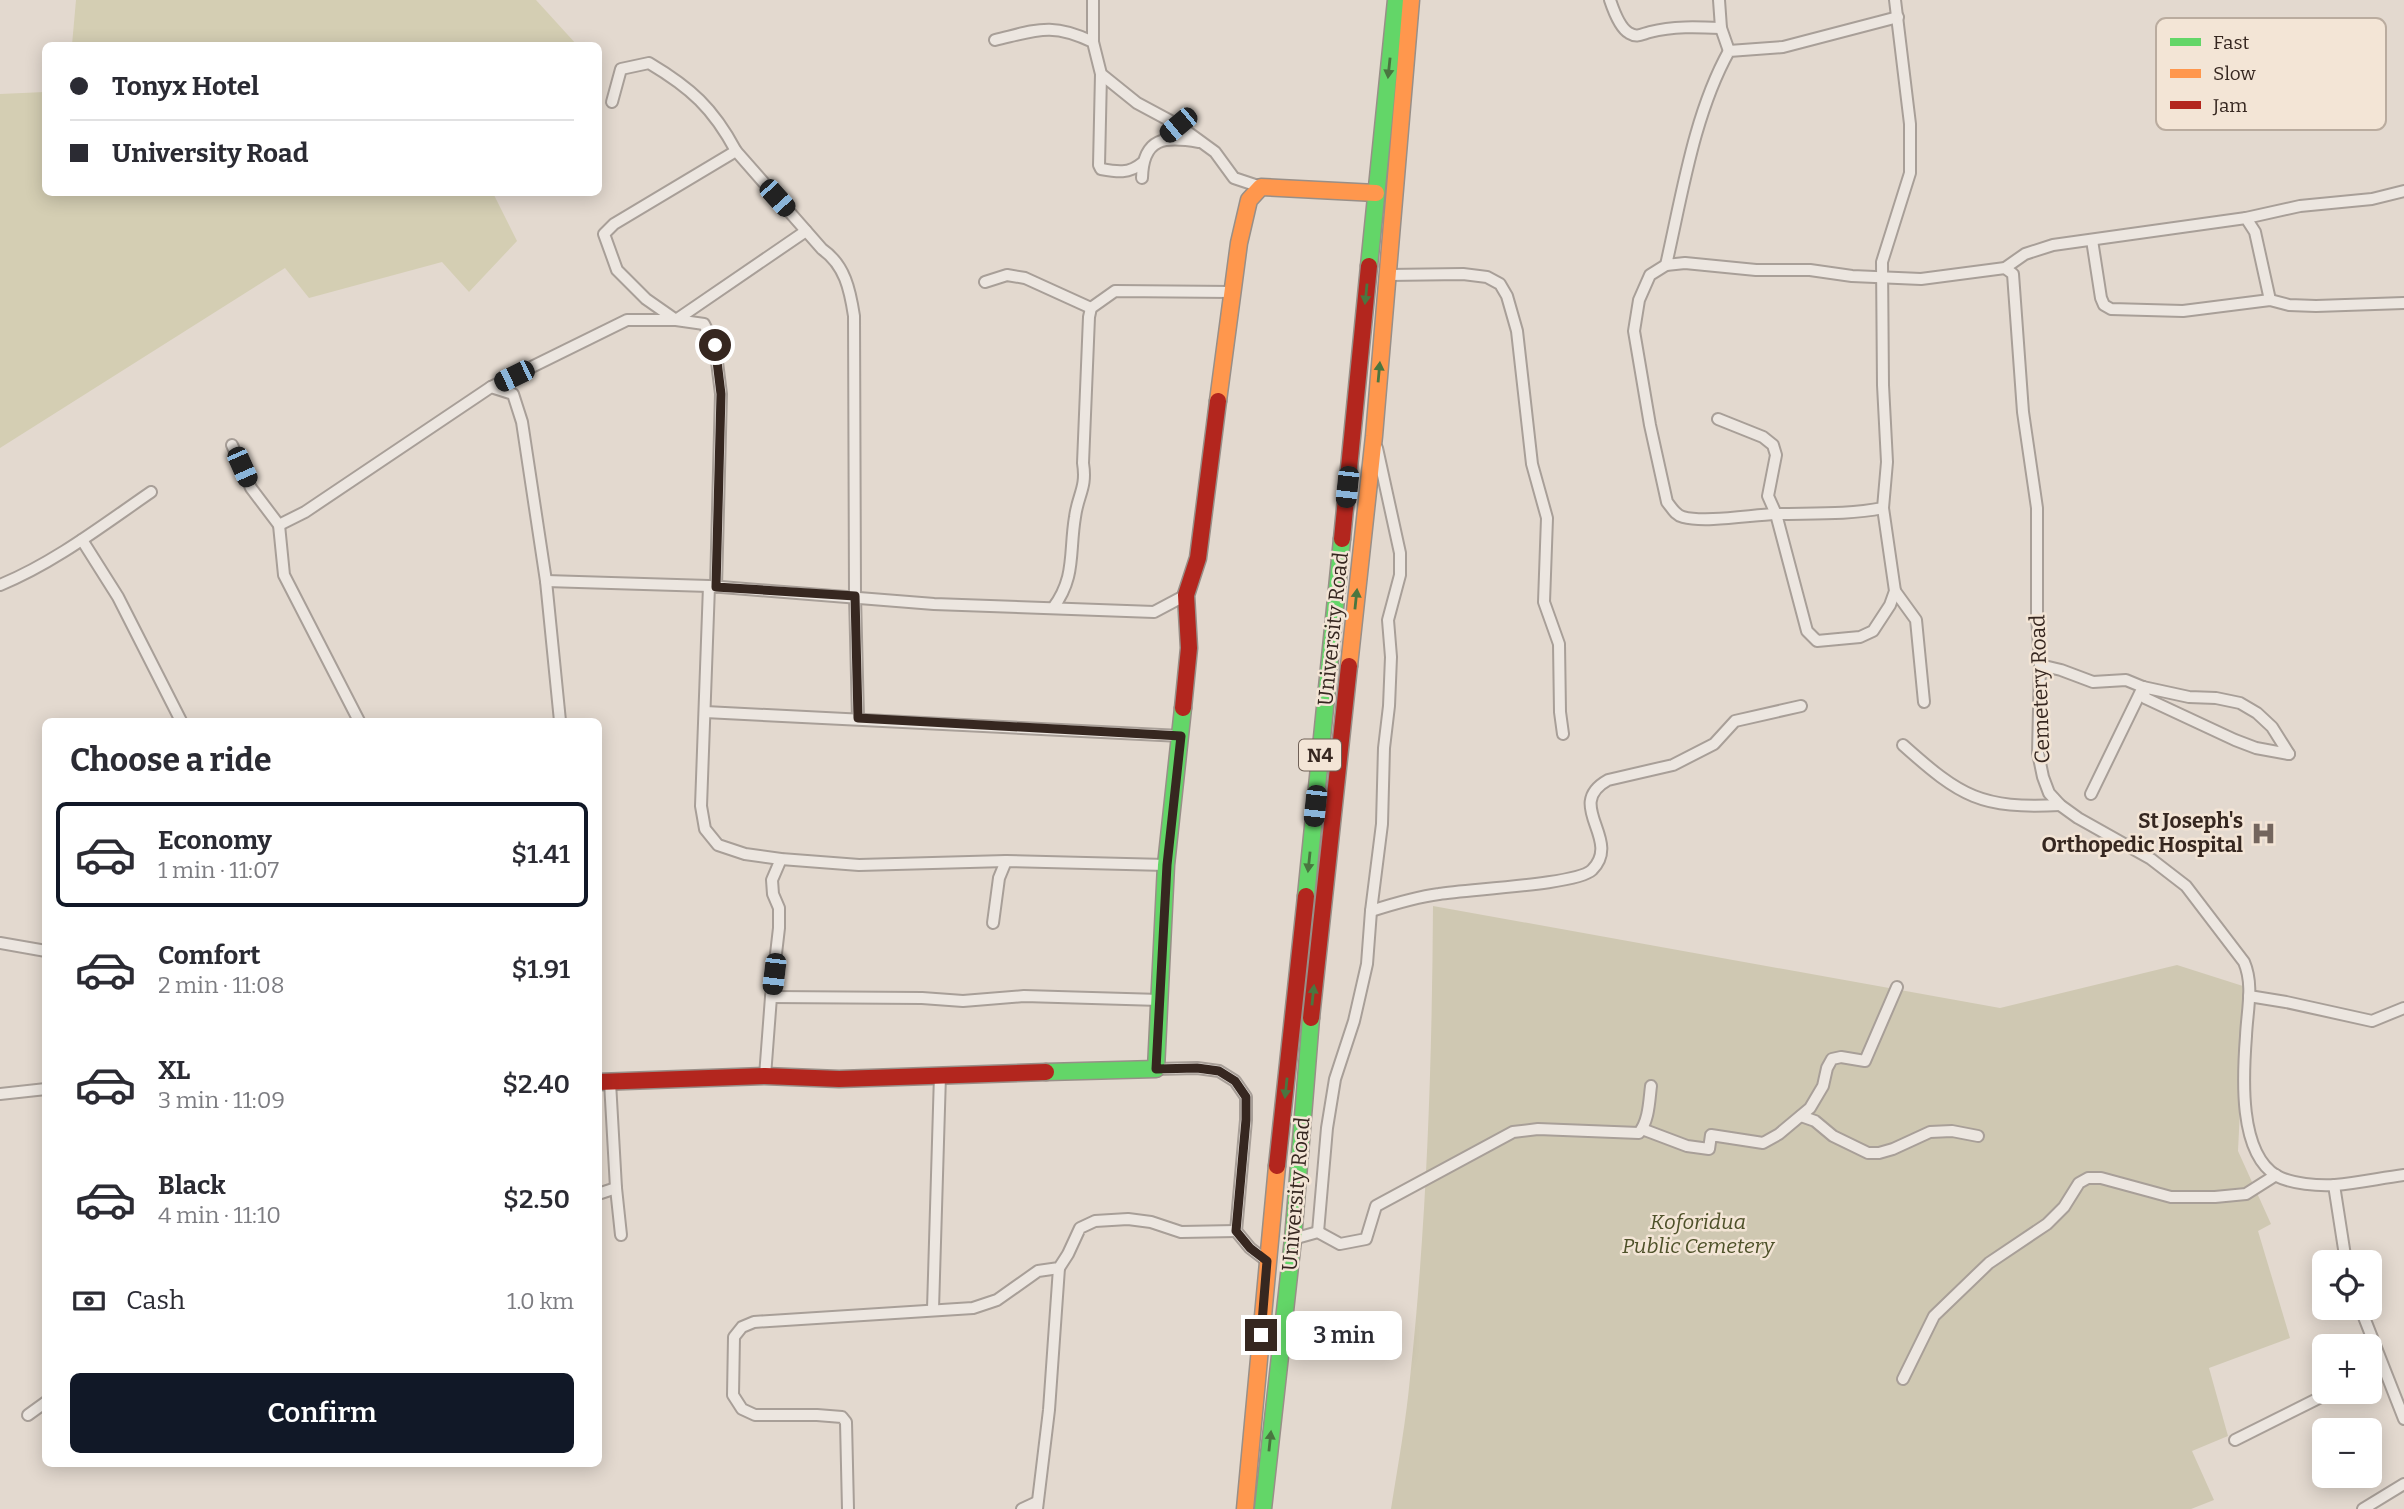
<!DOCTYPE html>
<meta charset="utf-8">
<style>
body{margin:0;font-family:Bitter,serif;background:#f7f7f7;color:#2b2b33;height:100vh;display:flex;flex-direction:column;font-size:26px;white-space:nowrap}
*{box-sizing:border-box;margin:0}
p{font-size:23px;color:#7c7c81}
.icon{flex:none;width:38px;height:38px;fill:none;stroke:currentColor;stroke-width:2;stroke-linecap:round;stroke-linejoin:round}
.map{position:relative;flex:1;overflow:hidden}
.details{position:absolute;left:42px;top:718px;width:560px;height:749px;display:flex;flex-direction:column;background:#fff;border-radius:10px;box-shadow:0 4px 18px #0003}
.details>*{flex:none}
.hud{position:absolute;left:42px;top:42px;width:560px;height:154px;border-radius:10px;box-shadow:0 4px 18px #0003;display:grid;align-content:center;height:154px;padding:0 28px;background:#fff}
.tools{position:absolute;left:2312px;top:1250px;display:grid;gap:14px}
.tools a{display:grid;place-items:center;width:70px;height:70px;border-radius:10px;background:#fff;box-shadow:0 4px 18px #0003;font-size:35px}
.end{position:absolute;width:32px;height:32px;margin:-16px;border:9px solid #362720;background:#fff;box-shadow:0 0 0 4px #fff}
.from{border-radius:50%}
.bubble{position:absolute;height:49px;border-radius:10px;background:#fff;box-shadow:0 4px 18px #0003;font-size:23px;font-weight:600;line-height:49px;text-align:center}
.car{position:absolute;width:21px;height:42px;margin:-21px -10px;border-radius:9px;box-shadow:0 0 5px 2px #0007;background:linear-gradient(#222 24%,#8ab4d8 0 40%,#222 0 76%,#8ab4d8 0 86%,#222 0)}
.hud b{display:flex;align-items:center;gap:24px;height:66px;font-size:26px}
.hud b+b{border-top:2px solid #e1e1e2}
.hud i{width:18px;height:18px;background:#2b2b33}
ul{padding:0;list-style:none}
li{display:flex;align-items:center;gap:21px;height:105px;margin:0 14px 10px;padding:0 14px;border:4px solid transparent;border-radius:10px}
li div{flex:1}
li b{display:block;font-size:26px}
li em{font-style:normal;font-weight:600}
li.active{border-color:#111827}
li>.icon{width:63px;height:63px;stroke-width:1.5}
h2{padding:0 28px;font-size:32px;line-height:84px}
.pay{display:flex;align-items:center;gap:18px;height:77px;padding:0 28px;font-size:26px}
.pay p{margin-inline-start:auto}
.primary-button{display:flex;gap:14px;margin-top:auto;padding:14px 28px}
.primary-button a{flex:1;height:80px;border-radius:10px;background:#111827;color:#fff;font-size:28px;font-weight:600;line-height:80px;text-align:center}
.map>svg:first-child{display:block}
</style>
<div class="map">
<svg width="2404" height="1509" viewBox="0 0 2404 1509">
<rect width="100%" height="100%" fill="#e3d9cf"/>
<!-- green -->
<g fill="#d4ceb3">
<polygon points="76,0 536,0 577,45 72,45"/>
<polygon points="45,92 46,192 493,193 517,241 469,292 442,262 309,298 285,268 0,448 0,94"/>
</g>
<!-- cemetery -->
<path fill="#cfc8b2" d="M1433,906L2000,1008L2177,965L2246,987L2238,1151L2271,1224L2258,1231L2290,1338L2209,1368L2228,1436L2192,1451L2214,1500L2191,1509H1391C1398,1465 1406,1421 1410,1378C1427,1221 1432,1063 1433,906Z"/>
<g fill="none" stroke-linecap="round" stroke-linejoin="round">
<defs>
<g id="street">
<polyline points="1093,0 1093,42"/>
<path d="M1610,0C1613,9 1620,28 1629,33C1637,38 1642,34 1650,32C1673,26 1697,27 1721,28"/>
<polyline points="1719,0 1721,28 1729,51"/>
<path d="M1898,17L1783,47L1729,51C1694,114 1682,195 1666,265L1685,263L1756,270H1810L1852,276L1921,279L2005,268L2025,254L2053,245L2246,218L2255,232L2270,300"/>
<path d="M995,40C1037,30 1052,22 1093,42L1101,74L1137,103L1178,125L1215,152L1234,178L1261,187"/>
<path d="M1101,74L1099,165L1101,169C1117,172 1129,174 1142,163"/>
<path d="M612,102L621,69L649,63C691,88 713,108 736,151"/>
<path d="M1142,178C1143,137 1165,136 1199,142"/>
<polyline points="2246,218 2300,206 2372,199 2404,191"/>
<polyline points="2092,240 2101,298 2104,305 2111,309 2183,311 2270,300 2289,305 2316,306 2404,303"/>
<path d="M1666,265L1650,275L1639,300L1634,331L1650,425L1667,502C1672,508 1675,515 1683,517C1705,523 1751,515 1775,514C1812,513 1847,515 1883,508L1887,462L1883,385L1882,262L1910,173V124L1895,0"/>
<path d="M2005,268L2013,274L2023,412L2037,508V615L2040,665L2038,753L2043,777L2049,793L2060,805L2078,818L2151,859L2186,886L2244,962C2254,985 2247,1011 2246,1036C2243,1075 2238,1153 2277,1176C2292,1184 2318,1186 2335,1185C2358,1183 2381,1178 2404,1175"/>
<polyline points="1388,275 1463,274 1487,277 1500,284 1507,296 1517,331 1532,464 1547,518 1544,602 1559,644 1560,712 1563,734"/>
<polyline points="985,282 1007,275 1025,278 1091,308"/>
<path d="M676,320L646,299L617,270L604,234L614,224L736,151L822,249C845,265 850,290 854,316L855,596L858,718"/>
<polyline points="676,320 806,231"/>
<polyline points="491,387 627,320 676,320 704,324 715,346 721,394 716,587"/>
<polyline points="1718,419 1763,437 1773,445 1776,455 1768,496 1776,514 1807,631 1817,641 1860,637 1873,631 1890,605 1895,591 1883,508"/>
<polyline points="232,445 251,488 279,525 305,512 491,387 513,394 522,422 546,581 560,721"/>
<polyline points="279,525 284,575 359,721"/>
<polyline points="82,540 118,597 181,721"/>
<polyline points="546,581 709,586 934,604 1154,612 1186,595"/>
<path d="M0,585C54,563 103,525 151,492"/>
<polyline points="709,586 701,806 705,829 718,845 745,854 781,859 859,865 1006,861 1166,865"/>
<polyline points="1895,591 1916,620 1924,702"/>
<path d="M1053,608C1076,577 1069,553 1075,517C1078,494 1087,488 1083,463L1089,317L1091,308L1115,291L1232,292"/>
<polyline points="2040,665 2061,670 2093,682 2126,680 2143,687 2189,697 2216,698 2240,703 2257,713 2272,727 2289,754"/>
<polyline points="2143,687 2145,698 2235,740 2256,748 2289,754"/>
<polyline points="705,712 1181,736"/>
<path d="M1903,745C1961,797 1981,809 2060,805"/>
<polyline points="2091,794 2143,687"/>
<path d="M1371,911C1393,904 1416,897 1439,894C1467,889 1576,885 1592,870C1623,839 1563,805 1608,780L1673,765L1714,744L1735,721L1801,706"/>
<polyline points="993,923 999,878 1006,861"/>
<polyline points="0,943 46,951"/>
<polyline points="2249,996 2286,1002 2372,1021 2404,1008"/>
<polyline points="771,997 922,998 963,1001 1024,996 1160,1000"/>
<polyline points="1156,1069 1197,1068 1219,1071 1235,1081 1246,1097 1246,1120 1236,1231 1250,1248 1267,1261"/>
<polyline points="765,1076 771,997 779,928 779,908 773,894 772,880 781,859"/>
<polyline points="610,1082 616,1188 621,1235"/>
<polyline points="0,1094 46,1089"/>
<polyline points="1801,1116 1815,1121 1833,1136 1868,1153 1879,1153 1893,1149 1930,1132 1952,1131 1978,1136"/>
<polyline points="1642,1129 1687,1146 1709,1149 1711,1135 1763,1143 1779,1134 1810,1108 1823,1086 1827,1068 1832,1059 1841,1057 1865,1061 1897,987"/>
<polyline points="2334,1185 2346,1262"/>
<polyline points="598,1194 616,1188"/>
<polyline points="1318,1232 1327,1128 1335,1079 1354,1021 1367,964 1371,911 1382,824 1384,748 1389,706 1391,657 1388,620 1400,575 1400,553 1377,448"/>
<path d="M1293,1239L1318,1232L1340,1244L1366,1239L1376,1206L1513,1132L1538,1129L1639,1133C1649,1120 1649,1102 1651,1086"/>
<polyline points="2360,1307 2404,1419"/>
<polyline points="933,1309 940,1075"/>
<polyline points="2370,1375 2383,1369"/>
<polyline points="1903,1379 1934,1316 1989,1263 2047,1224 2064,1207 2079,1183 2088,1178 2101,1178 2171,1197 2215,1197 2246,1194 2276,1175"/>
<polyline points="28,1415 46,1402"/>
<polyline points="2235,1440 2333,1391"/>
<polyline points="848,1509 846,1422 842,1417 817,1415 755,1415 742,1409 733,1395 734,1337 742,1327 754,1322 973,1308 997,1300 1038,1271 1059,1268 1068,1254 1080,1228 1095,1221 1128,1219 1151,1222 1181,1232 1236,1231"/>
<polyline points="1022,1509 1037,1502"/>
<polyline points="1037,1509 1049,1410 1059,1268"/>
<polyline points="2363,1509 2404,1484"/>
</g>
<g id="fast">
<polyline points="1369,266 1396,0"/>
<polyline points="1306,896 1342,539"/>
<polyline points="1046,1072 1156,1069 1166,865 1183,708"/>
<polyline points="1263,1509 1293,1239 1311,1018"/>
</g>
<g id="slow">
<polyline points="1218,401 1239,243 1249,200 1261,187 1376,193"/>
<polyline points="1349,666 1374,436 1411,0"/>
<polyline points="1245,1509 1277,1166"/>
</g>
<g id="jam">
<polyline points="1342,539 1369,266"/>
<polyline points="1183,708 1189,648 1186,595 1198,558 1218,401"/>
<polyline points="1311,1018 1349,666"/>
<polyline points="598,1082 765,1076 839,1079 1046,1072"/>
<polyline points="1277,1166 1306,896"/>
</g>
</defs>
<!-- street casing -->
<use href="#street" stroke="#a89f98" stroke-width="14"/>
<!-- fast casing -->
<use href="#fast" stroke="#988f88" stroke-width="19"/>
<!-- slow casing -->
<use href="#slow" stroke="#988f88" stroke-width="19"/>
<!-- jam casing -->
<use href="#jam" stroke="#988f88" stroke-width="19"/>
<!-- street -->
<use href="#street" stroke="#ece6e0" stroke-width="10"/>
<!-- fast -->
<use href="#fast" stroke="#63d668" stroke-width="16"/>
<!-- slow -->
<use href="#slow" stroke="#ff974d" stroke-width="16"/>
<!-- jam -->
<use href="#jam" stroke="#b3261e" stroke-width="16"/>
</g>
<!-- one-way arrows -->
<defs><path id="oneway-solid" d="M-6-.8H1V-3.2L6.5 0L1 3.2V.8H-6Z" transform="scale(1.75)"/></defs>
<g fill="#4a7640">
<use href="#oneway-solid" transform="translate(1389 68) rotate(96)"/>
<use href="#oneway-solid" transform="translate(1366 294) rotate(96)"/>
<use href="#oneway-solid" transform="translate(1379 372) rotate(-85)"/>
<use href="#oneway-solid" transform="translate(1356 599) rotate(-84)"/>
<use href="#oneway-solid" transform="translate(1309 862) rotate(96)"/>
<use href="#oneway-solid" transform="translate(1313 995) rotate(-84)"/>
<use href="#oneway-solid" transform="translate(1286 1088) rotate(96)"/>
<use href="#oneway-solid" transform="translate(1270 1441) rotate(-84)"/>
</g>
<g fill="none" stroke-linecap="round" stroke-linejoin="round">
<!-- route -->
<polyline stroke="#362720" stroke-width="9" points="715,345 721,394 716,587 855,596 858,718 1181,736 1167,865 1156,1069 1197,1068 1219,1071 1235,1081 1246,1097 1246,1120 1236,1231 1250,1248 1267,1261 1261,1335"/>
</g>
<!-- icons -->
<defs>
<symbol id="hospital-bare" viewBox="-9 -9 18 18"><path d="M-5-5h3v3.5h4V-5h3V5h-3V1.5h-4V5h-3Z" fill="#73655d" stroke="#f3e5d6" stroke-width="2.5" paint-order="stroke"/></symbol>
</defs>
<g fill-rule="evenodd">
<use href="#hospital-bare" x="2246" y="816" width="35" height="35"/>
</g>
<g text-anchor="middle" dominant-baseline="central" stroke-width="5" stroke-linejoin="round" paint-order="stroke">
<!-- shield labels -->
<rect fill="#f3e5d6" stroke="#6f6057" stroke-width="2" x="1299" y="739.5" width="42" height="31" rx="5"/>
<g font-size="19" font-weight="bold" fill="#362720">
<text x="1320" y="755">N4</text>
</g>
<!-- street labels -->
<g font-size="21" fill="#362720" stroke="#f3e5d6">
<text transform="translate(1333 629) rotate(-84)">University Road</text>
<text transform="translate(2040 689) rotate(-92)">Cemetery Road</text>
<text transform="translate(1296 1194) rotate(-85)">University Road</text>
</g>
<!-- poi labels -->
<g font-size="21" font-weight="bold" fill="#362720" stroke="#f3e5d6" text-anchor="end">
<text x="2243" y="821">St Joseph's<tspan x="2243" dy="24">Orthopedic Hospital</tspan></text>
</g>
<!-- park labels -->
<g font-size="21" font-style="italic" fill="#4e5129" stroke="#f3e5d6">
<text x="1698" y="1222">Koforidua<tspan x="1698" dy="24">Public Cemetery</tspan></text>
</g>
</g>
<!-- legend -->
<rect x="2156" y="18" width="230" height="112" rx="10" fill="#f3e5d6" stroke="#baac9f" stroke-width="2"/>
<rect x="2170" y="38" width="31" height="8" fill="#63d668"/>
<rect x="2170" y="69" width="31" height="9" fill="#ff974d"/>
<rect x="2170" y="101" width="31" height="8" fill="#b3261e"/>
<g font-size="19" fill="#362720">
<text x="2213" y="49">Fast</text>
<text x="2213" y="80">Slow</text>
<text x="2213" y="112">Jam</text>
</g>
</svg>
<div class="tools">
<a><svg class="icon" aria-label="locate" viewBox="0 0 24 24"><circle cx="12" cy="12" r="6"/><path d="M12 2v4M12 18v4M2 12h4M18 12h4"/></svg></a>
<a>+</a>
<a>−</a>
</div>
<i class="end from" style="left:715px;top:345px"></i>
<i class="end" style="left:1261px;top:1335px"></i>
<div class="bubble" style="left:1286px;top:1311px;width:116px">3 min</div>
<i class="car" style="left:1178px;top:125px;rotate:230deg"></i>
<i class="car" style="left:777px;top:198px;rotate:138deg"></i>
<i class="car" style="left:514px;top:376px;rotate:244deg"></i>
<i class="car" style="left:242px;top:467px;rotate:156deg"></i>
<i class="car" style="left:1347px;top:487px;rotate:186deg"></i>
<i class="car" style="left:1315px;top:806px;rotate:186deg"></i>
<i class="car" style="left:774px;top:974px;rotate:187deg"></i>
<div class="hud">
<b><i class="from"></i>Tonyx Hotel</b>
<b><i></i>University Road</b>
</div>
<section class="details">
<h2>Choose a ride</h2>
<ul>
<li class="active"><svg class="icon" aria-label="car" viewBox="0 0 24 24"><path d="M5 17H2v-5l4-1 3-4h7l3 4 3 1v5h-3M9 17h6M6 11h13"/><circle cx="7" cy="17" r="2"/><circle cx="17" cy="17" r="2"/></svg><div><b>Economy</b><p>1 min · 11:07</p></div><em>$1.41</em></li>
<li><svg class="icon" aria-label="car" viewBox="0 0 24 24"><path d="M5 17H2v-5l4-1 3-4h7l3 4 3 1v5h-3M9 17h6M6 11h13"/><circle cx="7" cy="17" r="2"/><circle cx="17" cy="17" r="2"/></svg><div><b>Comfort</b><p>2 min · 11:08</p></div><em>$1.91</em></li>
<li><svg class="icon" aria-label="car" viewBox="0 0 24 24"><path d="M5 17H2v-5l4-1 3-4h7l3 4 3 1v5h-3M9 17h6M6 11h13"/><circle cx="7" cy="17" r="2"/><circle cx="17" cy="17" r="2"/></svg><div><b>XL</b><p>3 min · 11:09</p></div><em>$2.40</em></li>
<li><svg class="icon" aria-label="car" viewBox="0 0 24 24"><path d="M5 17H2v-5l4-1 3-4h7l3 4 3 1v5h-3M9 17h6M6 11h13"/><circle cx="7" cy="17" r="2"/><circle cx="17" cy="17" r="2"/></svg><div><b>Black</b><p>4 min · 11:10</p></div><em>$2.50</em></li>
</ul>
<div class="pay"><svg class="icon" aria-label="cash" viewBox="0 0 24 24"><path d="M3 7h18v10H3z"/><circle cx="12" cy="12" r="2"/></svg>Cash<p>1.0 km</p></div>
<div class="primary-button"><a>Confirm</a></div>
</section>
</div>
